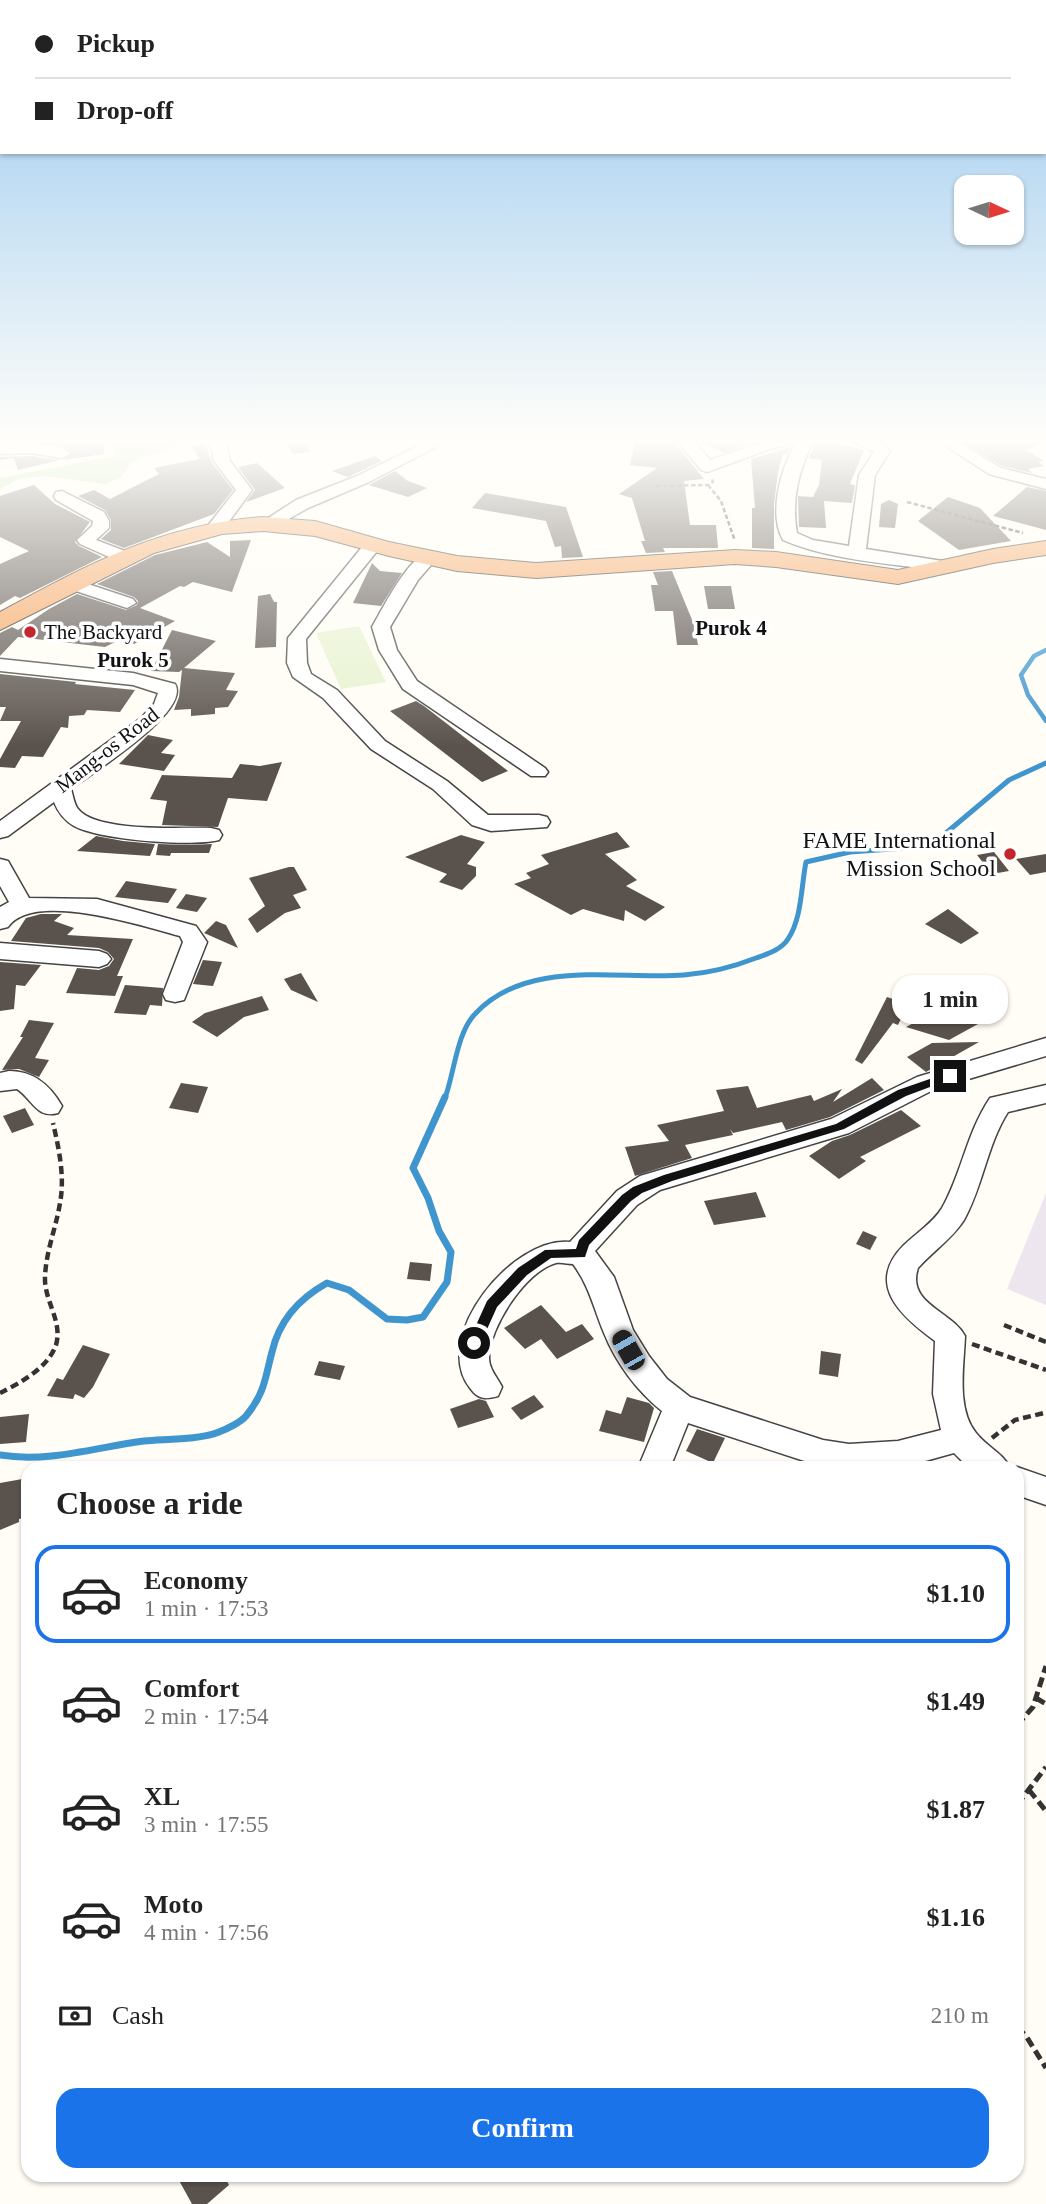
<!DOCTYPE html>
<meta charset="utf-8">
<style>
body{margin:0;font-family:Georgia,serif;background:#f6f6f6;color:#222;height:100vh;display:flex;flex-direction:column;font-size:26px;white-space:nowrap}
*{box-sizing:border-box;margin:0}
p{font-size:23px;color:#767676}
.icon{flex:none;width:38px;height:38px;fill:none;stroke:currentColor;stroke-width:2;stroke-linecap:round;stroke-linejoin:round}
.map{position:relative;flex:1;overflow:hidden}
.side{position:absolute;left:21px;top:1461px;width:1003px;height:721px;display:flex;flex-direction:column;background:#fff;border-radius:21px;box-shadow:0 2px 5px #0004}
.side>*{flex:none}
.banner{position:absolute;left:0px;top:0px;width:1046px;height:154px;box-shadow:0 2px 5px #0004;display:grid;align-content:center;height:154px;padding:0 35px;background:#fff}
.needle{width:46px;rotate:94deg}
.buttons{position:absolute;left:954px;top:175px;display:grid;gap:14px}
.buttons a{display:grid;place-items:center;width:70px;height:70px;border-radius:14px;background:#fff;box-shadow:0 2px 5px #0004;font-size:35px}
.end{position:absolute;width:32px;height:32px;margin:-16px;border:9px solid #111;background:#fff;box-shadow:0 0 0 4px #fff}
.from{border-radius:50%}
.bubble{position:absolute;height:49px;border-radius:21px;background:#fff;box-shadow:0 2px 5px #0004;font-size:23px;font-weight:700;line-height:49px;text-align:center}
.car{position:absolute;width:21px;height:42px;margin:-21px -10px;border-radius:9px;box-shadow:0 0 5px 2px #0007;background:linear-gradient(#222 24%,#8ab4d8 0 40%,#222 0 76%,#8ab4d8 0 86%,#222 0)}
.banner b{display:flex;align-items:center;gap:24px;height:66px;font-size:26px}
.banner b+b{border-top:2px solid #e0e0e0}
.banner i{width:18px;height:18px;background:#222}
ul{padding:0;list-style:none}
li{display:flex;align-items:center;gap:21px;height:98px;margin:0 14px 10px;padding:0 21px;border:4px solid transparent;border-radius:21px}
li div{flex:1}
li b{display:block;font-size:26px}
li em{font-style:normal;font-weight:700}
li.selected{border-color:#1a73e8}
li>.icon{width:63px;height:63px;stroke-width:1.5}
h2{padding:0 35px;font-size:32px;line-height:84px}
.pay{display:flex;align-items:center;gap:18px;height:77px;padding:0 35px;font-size:26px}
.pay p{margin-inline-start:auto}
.action{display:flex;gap:14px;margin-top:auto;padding:14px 35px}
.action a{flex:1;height:80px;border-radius:21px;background:#1a73e8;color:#fff;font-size:28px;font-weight:700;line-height:80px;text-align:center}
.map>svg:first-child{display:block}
</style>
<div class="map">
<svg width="1046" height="2204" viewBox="0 0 1046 2204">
<rect width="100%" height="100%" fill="#fffdf5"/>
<!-- industrial -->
<polygon fill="#eee6ef" points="1046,1193 1046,1305 1007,1289"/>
<!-- forest -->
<polygon fill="#b9dc9c" points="111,439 180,439 183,443 132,462 120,478 105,484 43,476 19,479 0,489 0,478 114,456"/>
<!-- pitch -->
<polygon fill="#e6f2cf" points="359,626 386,682 341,689 316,633"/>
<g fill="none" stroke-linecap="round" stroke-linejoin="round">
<!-- stream-far2 -->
<polyline stroke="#3f96cf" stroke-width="4.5" points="1046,650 1034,656 1021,675 1028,695 1046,721"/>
<!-- stream-far1 -->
<path stroke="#3f96cf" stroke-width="5" d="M445,1098C454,1074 457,1032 475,1014C527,958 616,980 684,975C709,973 733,967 756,958C767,954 781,950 788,939C802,918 801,887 806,862L850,852L919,847L940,838L1009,780L1046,763"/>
<!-- stream -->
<path stroke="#3f96cf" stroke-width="7" d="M0,1455C48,1463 97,1447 144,1441C165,1439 199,1440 219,1432C227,1429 241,1422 246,1416C265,1393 265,1378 272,1352C279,1321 300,1298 327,1283L349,1290L387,1319L407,1320L423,1317L447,1282L451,1252L439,1231L428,1198L413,1168L445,1097"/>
</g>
<!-- building -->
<g fill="#5a524d">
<polygon points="18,439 104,439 104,454 64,460 72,452 63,446 16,441"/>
<polygon points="283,439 304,439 310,452 293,454"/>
<polygon points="636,439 672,439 704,479 684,481 690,525 716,525 718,548 663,548 665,552 646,553 641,541 645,541 632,498 619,494 657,468 630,465"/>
<polygon points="695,439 765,439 724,453"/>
<polygon points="817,439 864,450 850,484 855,485 852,503 824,501 826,528 799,527 798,496 813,497 819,485 822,460 809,458"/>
<polygon points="957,439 1046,439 1046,443 1025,450 1044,461 1038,462 1044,466 1028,469 1033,473 1002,466"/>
<polygon points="205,444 212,463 233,490 214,514 124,548 101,539 111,530 111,520 105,510 78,496 94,490 110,499 159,474 154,468 200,459 192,446"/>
<polygon points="790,447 787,454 783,453 778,472 774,504 774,549 752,548 752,508 755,508 751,459"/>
<polygon points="30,456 60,460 18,470 14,458 0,460 0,457"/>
<polygon points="375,456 382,461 348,477 332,471"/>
<polygon points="257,463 285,488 246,502 255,490 238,467"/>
<polygon points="395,471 408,481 427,488 408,497 369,485"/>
<polygon points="34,485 55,504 90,522 75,542 79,546 102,557 20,598 15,596 0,605 0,564 29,551 0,537 0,496"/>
<polygon points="1027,487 1046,491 1046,530 993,516"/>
<polygon points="485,493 566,507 583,557 562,558 561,546 555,547 546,521 472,508"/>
<polygon points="948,497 980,508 1011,541 959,550 918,521"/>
<polygon points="889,500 898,504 895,528 879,527 881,504"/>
<polygon points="251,540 232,592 193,582 184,587 180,586 140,608 175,621 134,644 123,638 105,647 18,637 0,656 0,633 12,627 18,630 49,609 77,594 126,610 137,605 138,601 134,597 97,584 155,555 207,542 230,557 230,541"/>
<polygon points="372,563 380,571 402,573 381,606 353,603"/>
<polygon points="672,571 695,627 698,645 677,645 673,611 655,611 651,585 658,585 653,572"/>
<polygon points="704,586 731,586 735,609 708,609"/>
<polygon points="270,594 274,602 277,602 276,647 255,648 258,596"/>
<polygon points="172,630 216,641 184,668 235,673 226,690 238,691 228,707 215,708 215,714 191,716 191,709 174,710 179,697 182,670 179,672 151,671"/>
<polygon points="0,674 76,682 75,684 135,690 120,712 87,710 84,715 69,716 68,728 61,727 43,757 22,756 15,768 0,767 0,759 21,721 0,721 6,707 0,707"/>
<polygon points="416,701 424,706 508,771 482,782 390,711"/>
<polygon points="148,735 173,740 161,753 175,755 164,771 119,764"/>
<polygon points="282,762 267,801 228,798 218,827 162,825 167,801 150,799 162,775 232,778 240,764 260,766"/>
<polygon points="617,832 630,847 605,854 637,880 626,886 665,907 645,921 625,910 624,921 583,909 571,915 514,884 531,878 526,873 549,864 541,855"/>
<polygon points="461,835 485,842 467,864 476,867 476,876 462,890 439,882 447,874 405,857"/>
<polygon points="96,836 123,841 155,844 150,856 77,851"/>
<polygon points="158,844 188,845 212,844 209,853 171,853 170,856 156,855"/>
<polygon points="994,852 1009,871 992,874 977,855"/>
<polygon points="1046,854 1046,872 1030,875 1016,859"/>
<polygon points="289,867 294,867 307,890 293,895 301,908 285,913 257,933 248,919 265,906 249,878"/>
<polygon points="126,881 177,889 168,903 115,897"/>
<polygon points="186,894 207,898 197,912 176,908"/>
<polygon points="948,909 979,933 961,944 925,924"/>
<polygon points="41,914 62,914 54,921 74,928 67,935 133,939 117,976 123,976 115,996 66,993 77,968 99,970 109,966 114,959 108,952 99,948 11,941 26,918"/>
<polygon points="216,921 226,925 238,948 204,933"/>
<polygon points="203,960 222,962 213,986 193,984"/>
<polygon points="0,962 41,965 25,986 16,985 14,1009 0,1011"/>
<polygon points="301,973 318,1002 291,990 284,979"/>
<polygon points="125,985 163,988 162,1006 150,1005 146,1015 114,1013"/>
<polygon points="262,996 269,1010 244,1017 217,1037 192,1022 205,1013"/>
<polygon points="887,997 908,1004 898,1025 893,1023 862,1064 855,1060"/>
<polygon points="951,1003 978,1024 949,1040 906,1027"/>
<polygon points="29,1020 54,1023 35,1058 49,1060 39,1077 19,1069 2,1070 23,1037 20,1037"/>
<polygon points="979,1042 926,1072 907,1057 932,1043"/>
<polygon points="872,1078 884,1090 830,1117 786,1130 782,1122 733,1133 730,1129 733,1135 685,1145 692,1158 635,1176 625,1147 669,1141 657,1125 724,1111 716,1090 748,1086 757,1108 811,1095 814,1101 842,1089 833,1102"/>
<polygon points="181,1083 208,1087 198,1113 169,1108"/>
<polygon points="25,1108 34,1125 12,1133 3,1116"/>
<polygon points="901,1110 921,1126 860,1157 866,1161 839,1179 809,1156 832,1141 850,1135"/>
<polygon points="756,1192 766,1217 714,1225 704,1201"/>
<polygon points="863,1231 877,1237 870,1250 856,1244"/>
<polygon points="410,1262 432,1264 430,1281 407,1279"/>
<polygon points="541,1305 566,1332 582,1324 594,1339 557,1359 541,1339 525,1349 504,1328"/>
<polygon points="83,1345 110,1354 93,1387 84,1398 75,1394 73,1399 47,1396 57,1378 63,1380"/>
<polygon points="821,1351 841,1354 838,1377 819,1374"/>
<polygon points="319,1361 345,1366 340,1380 314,1375"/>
<polygon points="534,1395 544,1407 521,1420 511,1408"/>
<polygon points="627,1397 649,1403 654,1408 644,1442 599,1431 606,1410 621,1414"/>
<polygon points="479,1399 486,1401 494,1417 458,1428 450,1409"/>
<polygon points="29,1414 26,1442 0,1444 0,1417"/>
<polygon points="697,1429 725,1438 713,1463 686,1451"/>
<polygon points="28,1478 28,1517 19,1519 19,1522 0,1530 0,1483"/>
<polygon points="176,2175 224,2175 229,2185 207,2204 192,2204"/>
</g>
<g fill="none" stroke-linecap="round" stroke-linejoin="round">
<defs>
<g id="minor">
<polygon points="204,439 221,439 227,445 230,461 252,490 222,531 216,532 207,527 236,490 214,461 211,447"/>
<polygon points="432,439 451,439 369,482 308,508 273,528 261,528 259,524 296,500 357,476"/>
<path d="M676,439H692L710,460L772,439H814C799,470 791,498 797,533L813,540L849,546L859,475L874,452L849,439L879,440L890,451L875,475L866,549L949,562L958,567L949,572C898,564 830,561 783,540C768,513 781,469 795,444L776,447L707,472L701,470Z"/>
<polygon points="935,439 953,439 1001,468 1046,479 1046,489 989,474"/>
<polygon points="30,443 62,448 70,453 62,458 30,453 0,454 0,444"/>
<polygon points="62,491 104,512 109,521 109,528 96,540 130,553 133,557 130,561 118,561 80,544 77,540 92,526 93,521 56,500 54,496 56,492"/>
<polygon points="373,540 382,545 306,639 307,663 311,674 337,690 385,741 447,781 488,815 539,815 547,817 550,822 547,827 491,831 472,825 433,789 371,749 323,698 293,677 287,663 288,638 367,541"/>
<path d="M429,552L438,557L418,580L390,627L397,650L417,681L545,768L548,772L545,776H531L403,689L379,650L372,627C383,608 408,557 429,552Z"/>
<polygon points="73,579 133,599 136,603 127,608 67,588 64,584"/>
<path d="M0,659L133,673L175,684C192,711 92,773 71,789C73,795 74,804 78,809C97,833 182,827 211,828L219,830L222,835L219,840C191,847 100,840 74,826C64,820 58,812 54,802L8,836L0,838V821L141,718L154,704L158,693L133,685L0,671Z"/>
<path d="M0,859L8,861L29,898L97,899L196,926L207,942L184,1000L175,1002L166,1000L163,994L183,942L180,936C143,926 33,890 8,927L0,929V907L9,902L0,886Z"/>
<polygon points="0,943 99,951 107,954 111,959 107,964 99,967 0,959"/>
<path d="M1046,1038V1056L935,1089L849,1133L660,1190L637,1205L595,1251L614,1277L633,1330L649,1356L667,1379L690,1397L823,1440L849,1444L898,1441L941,1430L933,1394L935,1341C902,1317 865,1285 903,1246C916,1233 933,1223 942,1208C962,1173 966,1134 990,1098L1046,1085V1103L1008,1112C987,1145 983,1186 964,1220C952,1239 933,1251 918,1268C906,1304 952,1311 965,1336C964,1366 956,1408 976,1433C987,1447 1003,1453 1010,1468H969L954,1453L900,1468H826L688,1423L670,1468H638L662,1411C637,1391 616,1363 604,1333C593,1307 590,1287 573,1264C568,1264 561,1262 556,1263C526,1271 489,1327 489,1358C489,1369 497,1377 502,1387L498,1396C485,1400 478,1399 470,1388C430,1337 513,1236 570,1242L617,1191L640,1176L831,1119L917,1077Z"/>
<path d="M9,1071C34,1071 50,1085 62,1106L58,1113C37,1119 33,1100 17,1089L0,1091V1073Z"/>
<polygon points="1017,1467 1046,1477 1046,1505 1017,1495 1017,1468 1013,1468"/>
</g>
<path id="highway" d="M263,517L315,521L389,542L457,556L536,563L735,550L776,552L898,570L993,549L1046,541V555L993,563L898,584L776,567L735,564L536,578L457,571L389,556L315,536L263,531L222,534L154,553L0,630V612C89,564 160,525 263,517Z"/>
</defs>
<!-- minor casing -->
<use href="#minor" stroke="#444" stroke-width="3"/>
<!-- highway casing -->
<use href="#highway" stroke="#222" stroke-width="2"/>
<!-- path-far2 -->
<g stroke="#333" stroke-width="2.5" stroke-dasharray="4.5 2.5" stroke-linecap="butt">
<polyline points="708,485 721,501 735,541"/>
<polyline points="656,486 708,485 713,482 712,479"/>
<polyline points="907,502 1023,533"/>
</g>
<!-- path-far1 -->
<g stroke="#333" stroke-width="4.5" stroke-dasharray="8 4.5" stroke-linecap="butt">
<polyline points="1004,1325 1046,1342"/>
<polyline points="972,1344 1046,1370"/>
<path d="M0,1393C20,1383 48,1368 56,1345C63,1321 44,1301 45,1277C46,1251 56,1228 60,1203C65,1177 59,1149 53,1123"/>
<polyline points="992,1438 1015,1420 1044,1413"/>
</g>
<!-- path -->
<g stroke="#333" stroke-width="5" stroke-dasharray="10 5" stroke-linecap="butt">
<polyline points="1036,1698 1046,1704"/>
<polyline points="1017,1725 1033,1707 1046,1666"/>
<polyline points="1029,1790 1046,1811"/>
<polyline points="1017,1805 1046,1767"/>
<polyline points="1017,2027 1026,2036 1046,2068"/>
</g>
<!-- minor -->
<use href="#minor" fill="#fff" fill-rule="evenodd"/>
<!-- highway -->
<use href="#highway" fill="#f5a25d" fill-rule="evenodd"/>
</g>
<!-- sky -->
<linearGradient id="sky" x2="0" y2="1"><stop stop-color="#95c6ee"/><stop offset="0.59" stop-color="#fffefa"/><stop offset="1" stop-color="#fffefa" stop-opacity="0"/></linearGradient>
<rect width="1046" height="747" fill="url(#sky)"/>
<!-- route -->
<polygon fill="#111" points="950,1072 954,1073 954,1078 906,1096 844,1129 672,1181 642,1193 631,1201 589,1245 585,1257 551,1258 527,1275 497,1307 479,1347 469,1347 468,1343 487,1301 518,1268 545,1250 576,1249 579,1240 622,1195 633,1187 664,1175 836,1124 898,1090"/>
<!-- markers -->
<g fill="#c4262e" stroke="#fff" stroke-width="2.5">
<circle cx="30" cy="632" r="7"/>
<circle cx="1010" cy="854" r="7"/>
</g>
<g text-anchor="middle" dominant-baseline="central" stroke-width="7" stroke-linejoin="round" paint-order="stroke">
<!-- far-neighbourhood labels -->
<g font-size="21" font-weight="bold" fill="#111" stroke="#fff">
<text x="731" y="628">Purok 4</text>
<text x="133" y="660">Purok 5</text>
</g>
<!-- far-poi labels -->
<g font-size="21" fill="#111" stroke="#fff" text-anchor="start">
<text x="44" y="632">The Backyard</text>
</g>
<!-- far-street labels -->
<g font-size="21" fill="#111" stroke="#fff">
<text transform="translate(107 750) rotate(-38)">Mang-os Road</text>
</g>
<!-- poi labels -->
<g font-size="24" fill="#111" stroke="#fff" text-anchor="end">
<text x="996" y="840">FAME International<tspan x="996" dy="28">Mission School</tspan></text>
</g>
</g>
</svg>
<div class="buttons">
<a><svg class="needle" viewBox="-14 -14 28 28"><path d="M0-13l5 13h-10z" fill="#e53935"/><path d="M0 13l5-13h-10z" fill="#767676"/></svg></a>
</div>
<i class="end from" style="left:474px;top:1343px"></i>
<i class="end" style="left:950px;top:1076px"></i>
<div class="bubble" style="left:892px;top:975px;width:116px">1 min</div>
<i class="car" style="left:628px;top:1350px;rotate:330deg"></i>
<div class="banner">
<b><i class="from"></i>Pickup</b>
<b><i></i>Drop-off</b>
</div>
<section class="side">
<h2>Choose a ride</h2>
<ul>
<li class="selected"><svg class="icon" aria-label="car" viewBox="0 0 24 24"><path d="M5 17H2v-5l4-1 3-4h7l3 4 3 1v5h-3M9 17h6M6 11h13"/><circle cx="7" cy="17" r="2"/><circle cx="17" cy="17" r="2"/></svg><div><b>Economy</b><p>1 min · 17:53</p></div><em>$1.10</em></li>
<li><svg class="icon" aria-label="car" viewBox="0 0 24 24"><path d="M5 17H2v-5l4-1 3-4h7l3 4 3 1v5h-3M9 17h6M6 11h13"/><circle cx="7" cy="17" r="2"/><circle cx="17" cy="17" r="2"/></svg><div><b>Comfort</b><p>2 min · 17:54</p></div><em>$1.49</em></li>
<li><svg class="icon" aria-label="car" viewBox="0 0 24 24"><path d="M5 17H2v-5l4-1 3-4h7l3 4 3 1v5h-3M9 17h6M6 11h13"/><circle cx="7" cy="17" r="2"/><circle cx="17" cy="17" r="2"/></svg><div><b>XL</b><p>3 min · 17:55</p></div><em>$1.87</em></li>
<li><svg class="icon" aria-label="car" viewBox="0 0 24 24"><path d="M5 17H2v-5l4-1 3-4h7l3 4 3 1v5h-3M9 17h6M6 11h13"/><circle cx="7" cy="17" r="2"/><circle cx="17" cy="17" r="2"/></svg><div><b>Moto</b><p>4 min · 17:56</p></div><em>$1.16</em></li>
</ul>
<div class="pay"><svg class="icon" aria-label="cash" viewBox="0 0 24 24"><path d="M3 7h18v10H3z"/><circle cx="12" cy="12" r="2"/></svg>Cash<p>210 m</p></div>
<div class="action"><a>Confirm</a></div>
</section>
</div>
